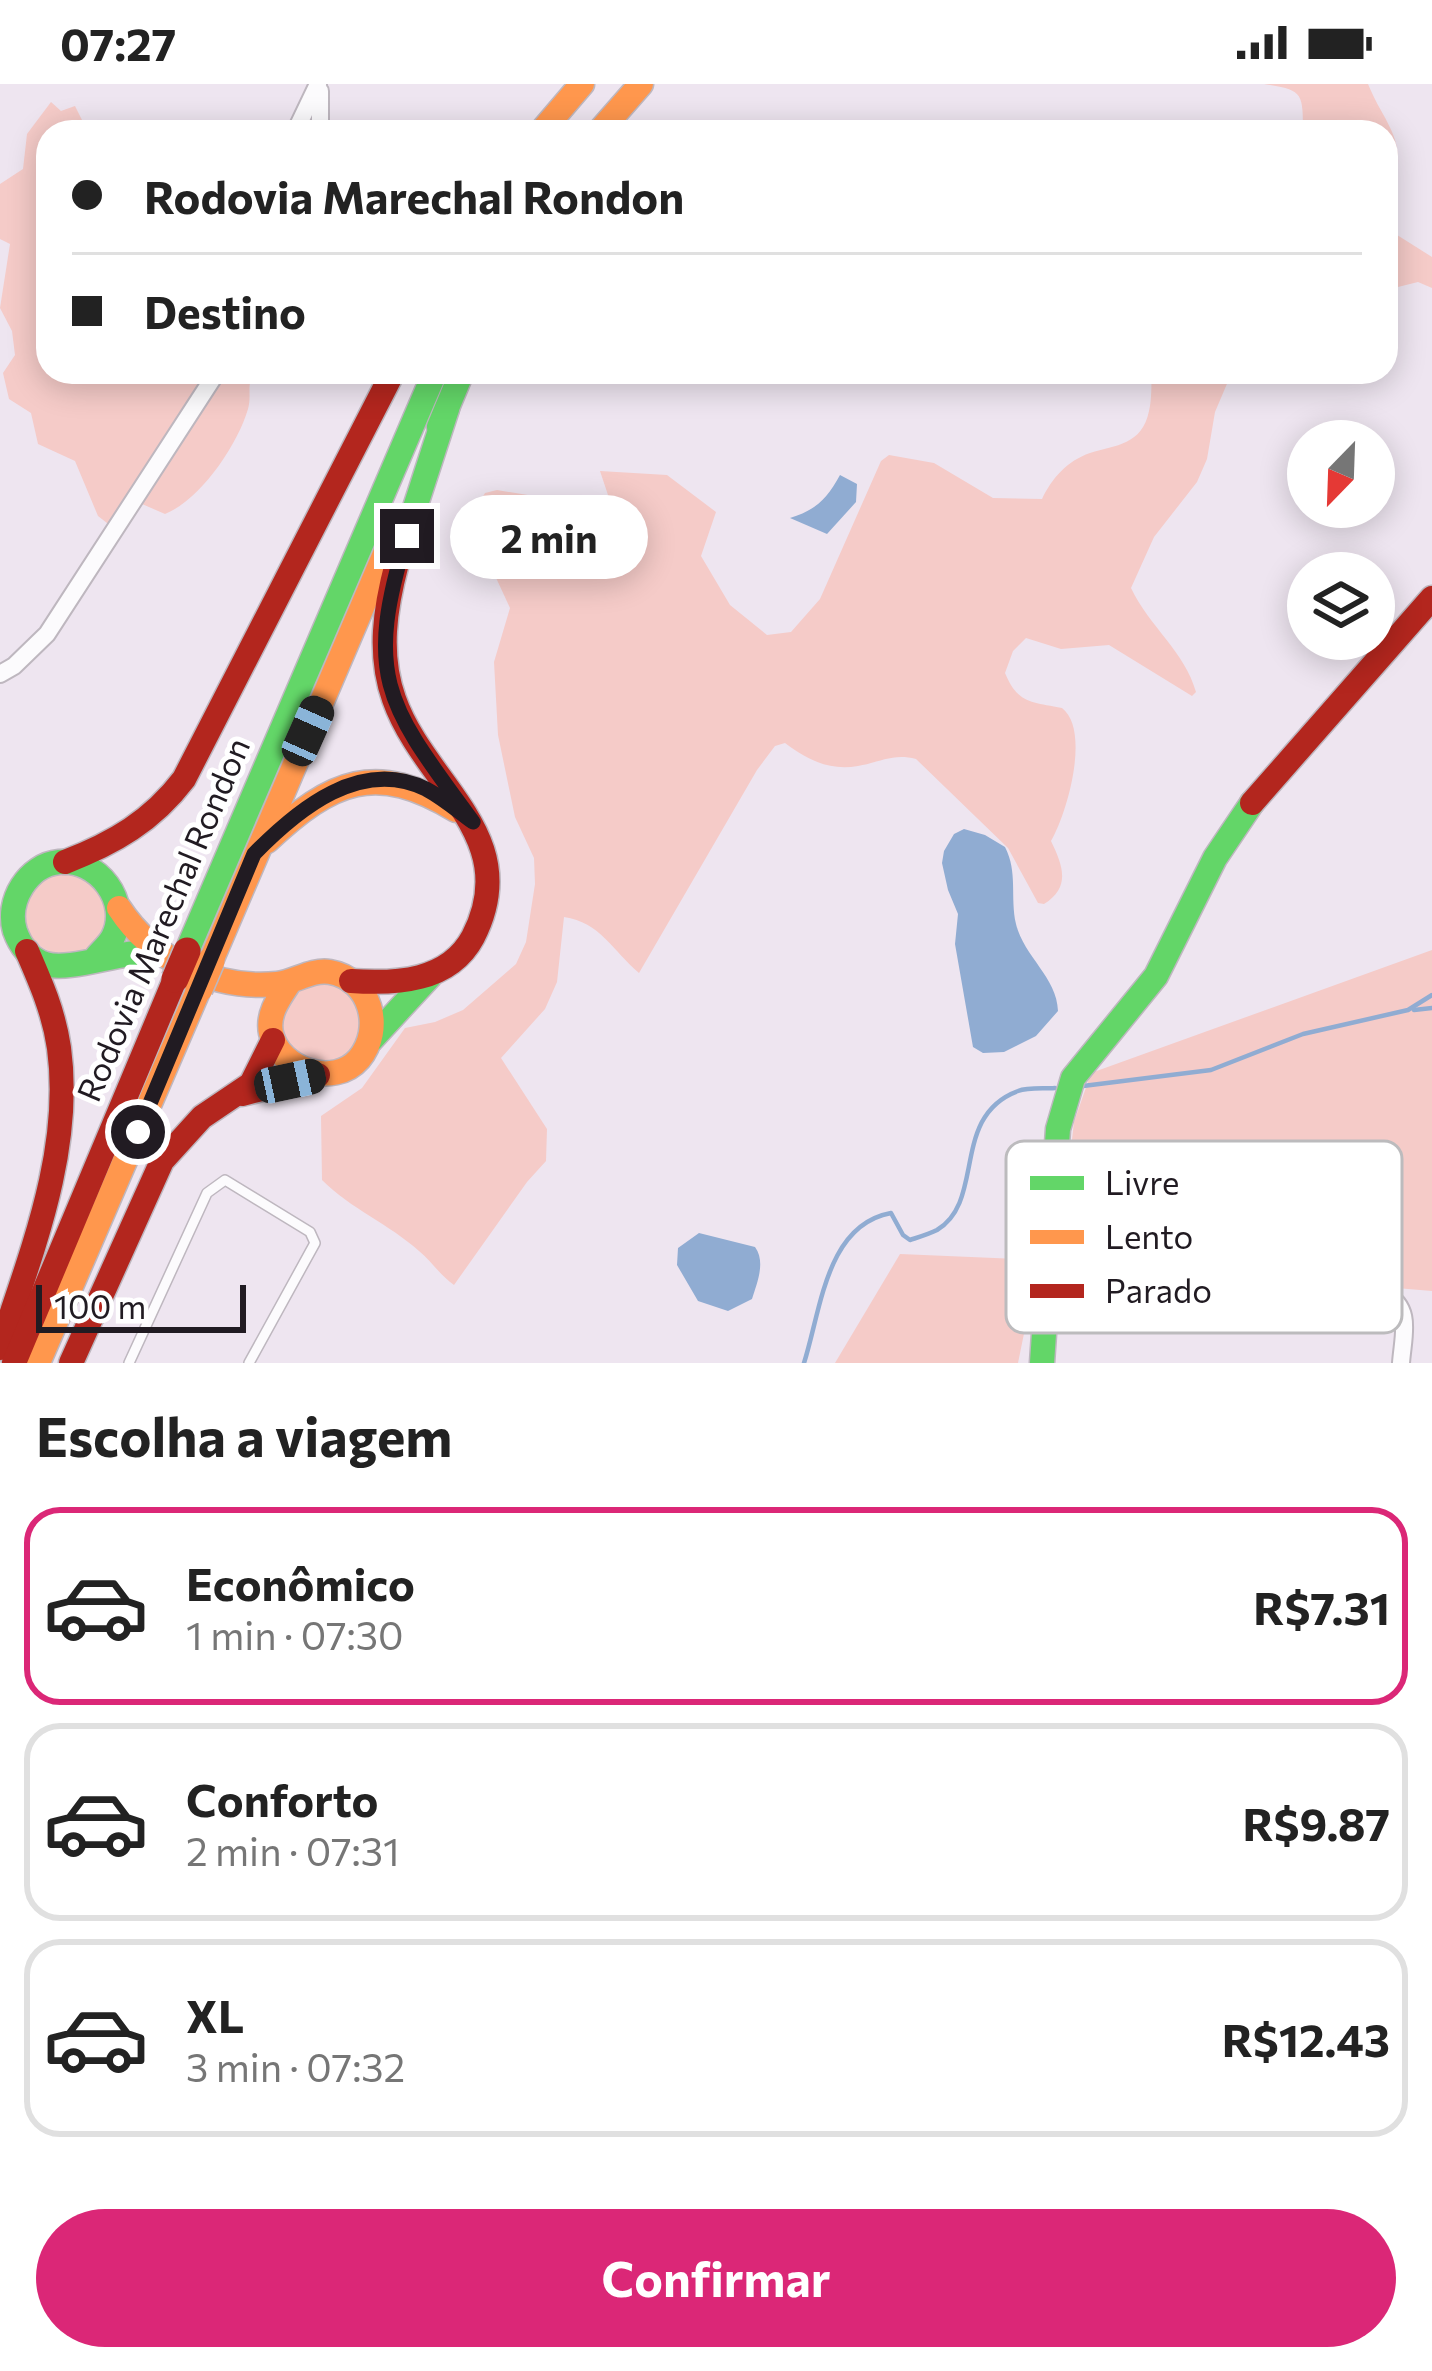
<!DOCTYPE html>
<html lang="pt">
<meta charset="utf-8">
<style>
body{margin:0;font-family:Commissioner,sans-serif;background:#f2f2f2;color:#222;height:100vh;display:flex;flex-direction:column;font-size:45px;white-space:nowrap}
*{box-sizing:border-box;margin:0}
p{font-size:39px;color:#767676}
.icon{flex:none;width:66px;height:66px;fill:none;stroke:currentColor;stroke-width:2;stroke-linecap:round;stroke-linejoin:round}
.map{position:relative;height:1279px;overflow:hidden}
.side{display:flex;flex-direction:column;background:#fff;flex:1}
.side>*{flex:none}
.top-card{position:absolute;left:36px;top:36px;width:1362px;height:264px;border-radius:36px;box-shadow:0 6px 30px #0003;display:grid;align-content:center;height:264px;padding:0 36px;background:#fff}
.needle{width:78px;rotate:203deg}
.tools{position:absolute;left:1287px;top:336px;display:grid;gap:24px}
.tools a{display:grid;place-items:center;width:108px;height:108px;border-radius:50%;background:#fff;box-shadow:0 6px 30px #0003;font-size:60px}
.scale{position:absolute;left:36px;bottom:30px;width:210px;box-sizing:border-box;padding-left:12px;border:6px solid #211b22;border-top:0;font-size:33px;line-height:42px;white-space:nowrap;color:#211b22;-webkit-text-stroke:9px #fff;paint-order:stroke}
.end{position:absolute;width:54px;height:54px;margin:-27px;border:15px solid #211b22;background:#fff;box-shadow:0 0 0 6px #fff}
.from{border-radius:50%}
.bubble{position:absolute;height:84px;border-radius:42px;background:#fff;box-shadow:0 6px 30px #0003;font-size:39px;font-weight:700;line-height:84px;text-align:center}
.car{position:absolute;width:36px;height:72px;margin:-36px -18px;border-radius:15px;box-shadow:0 0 9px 3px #0007;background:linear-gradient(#222 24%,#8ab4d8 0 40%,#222 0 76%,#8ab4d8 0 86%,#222 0)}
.top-card b{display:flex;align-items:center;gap:42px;height:114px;font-size:45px}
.top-card b+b{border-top:3px solid #e0e0e0}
.top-card i{width:30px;height:30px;background:#222}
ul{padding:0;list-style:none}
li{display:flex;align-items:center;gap:36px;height:198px;margin:0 24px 18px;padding:0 12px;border:6px solid #e0e0e0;border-radius:36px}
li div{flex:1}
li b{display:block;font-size:45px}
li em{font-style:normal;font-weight:700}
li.current{border-color:#db2777}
li>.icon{width:108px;height:108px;stroke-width:1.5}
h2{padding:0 36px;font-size:54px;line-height:144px}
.primary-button{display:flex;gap:24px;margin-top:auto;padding:24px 36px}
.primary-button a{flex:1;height:138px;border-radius:72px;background:#db2777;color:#fff;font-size:48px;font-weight:700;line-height:138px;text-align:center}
.status{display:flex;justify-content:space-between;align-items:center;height:84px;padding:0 60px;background:#fff;direction:ltr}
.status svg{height:33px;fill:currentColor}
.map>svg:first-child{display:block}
</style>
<div class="status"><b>07:27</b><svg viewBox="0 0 49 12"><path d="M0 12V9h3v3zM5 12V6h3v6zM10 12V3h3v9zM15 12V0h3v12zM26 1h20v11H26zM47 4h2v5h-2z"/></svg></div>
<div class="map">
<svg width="1432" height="1279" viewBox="0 0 1432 1279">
<rect width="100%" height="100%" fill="#eee5f0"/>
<!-- green -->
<g fill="#f5cbc8">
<path d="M1264,0H1368C1383,37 1403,50 1397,91L1386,98V48H1303C1303,8 1303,6 1264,0Z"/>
<path d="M51,18L61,27L75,22L88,48H48V288H254C246,302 252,311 248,325C237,362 200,416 165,430L142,420L120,438L107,439L98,432L75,377L38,360L31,329L9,315L3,289L15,271L12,247L0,224L10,160L0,155V100L23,85L27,50Z"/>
<polygon points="1386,144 1432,173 1432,204 1418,198 1386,206"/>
<path d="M1152,288H1232L1215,328L1207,375L1197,398L1154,453L1131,504C1149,542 1185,568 1196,608L1192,612L1109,561L1061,565L1026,554L1013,567L1005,589C1018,620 1031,618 1062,624C1091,646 1067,730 1051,757C1063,782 1071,803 1044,820L1038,819L1008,764L916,675C893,669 881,678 858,682C829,687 808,676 785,659L775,662L757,686L639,889C613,867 600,838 564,833L557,898L545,925L501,974L547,1045L546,1077L527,1098L454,1201C440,1191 432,1178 419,1167C389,1140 351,1125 322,1096L321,1032L362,1004L405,944L435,938L463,926L516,880L526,858L535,800L534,774L515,733L498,651L494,578L510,524L473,444L472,430L485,409L497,406L606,424L609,414L600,387L667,391L716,428L701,472L730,521L767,551L791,548L820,515L881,377L889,371L934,379L993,414L1042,415C1052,394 1067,377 1090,369C1116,361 1142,361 1149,327C1152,315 1151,301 1152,288Z"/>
<circle cx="66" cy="829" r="42"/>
<polygon points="1432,866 1432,1207 1396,1204 1402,1140 1104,1110 1099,1174 1059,1170 1074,1038 1091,989"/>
<polygon points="326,896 359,916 364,954 337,981 299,977 278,945 290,909"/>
<polygon points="900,1170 1039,1176 1018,1279 835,1279"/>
</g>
<!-- water -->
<g fill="#90acd2">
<path d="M840,391L857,400L856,418L827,450L790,434C816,426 827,415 840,391Z"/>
<path d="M964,745L985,751L1005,763C1018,788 1010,813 1016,840C1024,873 1057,893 1058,927L1036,952L1004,968L983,969L973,963L955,860L958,830L948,806L942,779L944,767L954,750Z"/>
<path d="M699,1149L755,1163C766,1178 757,1199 752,1215L728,1227L698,1217L677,1181L678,1164Z"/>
</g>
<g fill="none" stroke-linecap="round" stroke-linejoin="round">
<!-- stream -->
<g stroke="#90acd2" stroke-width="4.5">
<polyline points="1414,926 1432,924"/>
<polyline points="1083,1002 1211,986 1303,950 1408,926 1432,911"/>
<path d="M804,1279C821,1226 826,1141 891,1129L903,1151L910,1156C919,1153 929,1150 937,1146C986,1117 950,1032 1018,1007C1028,1003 1044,1005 1055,1004"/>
</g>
<defs>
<polyline id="lane" points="129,1279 207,1109 225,1096 310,1148 315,1159 249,1279"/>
<g id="street">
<polyline points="295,48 318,0"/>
<polyline points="320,48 320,7"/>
<polyline points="0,590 14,582 47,550 217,288"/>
<path d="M1051,1179L1384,1209C1413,1224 1403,1251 1401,1279"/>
</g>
<g id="fast">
<polyline points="439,343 462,288"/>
<polyline points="397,479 447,325"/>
<polyline points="187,867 435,288"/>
<path d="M95,875C100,868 109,861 113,853C131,818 98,774 59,778C28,781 6,817 15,847C20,861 30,875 45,880C71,888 122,866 155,868"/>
<polyline points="371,956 430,892"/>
<polyline points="1042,1279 1058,1045 1073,994 1156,892 1215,774 1252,719"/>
</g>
<g id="slow">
<polyline points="541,48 582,0"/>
<polyline points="599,48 641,0"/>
<path d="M267,757C332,696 376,677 456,726"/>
<path d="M119,824C153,876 214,906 277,900C295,898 311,885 330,888C371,895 384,945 359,975C334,1004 279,986 271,949C267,930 279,914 289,899"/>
<polyline points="211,877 387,465"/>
<polyline points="38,1279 199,905"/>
</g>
<g id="jam">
<polyline points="1252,719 1432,514"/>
<path d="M65,778C114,759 152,737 184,695L393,288"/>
<path d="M351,897C396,900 449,898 473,853C525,752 424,701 394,615C378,570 385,524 397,479"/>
<polyline points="242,1010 318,991"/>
<path d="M0,1264C31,1169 73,1066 59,964C54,929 41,899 27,867"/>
<polyline points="14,1279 175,895"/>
<polyline points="71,1279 162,1077 202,1033 251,1000 273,956"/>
</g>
</defs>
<!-- lane casing -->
<use href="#lane" stroke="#beb7bf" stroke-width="12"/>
<!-- street casing -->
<use href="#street" stroke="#beb7bf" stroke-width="20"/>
<!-- fast casing -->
<use href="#fast" stroke="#beb7bf" stroke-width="27"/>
<!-- slow casing -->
<use href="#slow" stroke="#beb7bf" stroke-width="27"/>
<!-- jam casing -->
<use href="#jam" stroke="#beb7bf" stroke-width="27"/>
<!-- lane -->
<use href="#lane" stroke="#fcfbfd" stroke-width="9"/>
<!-- street -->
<use href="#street" stroke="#fcfbfd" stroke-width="16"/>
<!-- fast -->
<use href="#fast" stroke="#63d668" stroke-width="24"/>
<!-- slow -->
<use href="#slow" stroke="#ff974d" stroke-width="24"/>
<!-- jam -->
<use href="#jam" stroke="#b3261e" stroke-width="24"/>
<defs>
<polyline id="slow-bridge" points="199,905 211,877"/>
<polyline id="jam-bridge" points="175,895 187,867"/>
</defs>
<!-- slow-bridge casing -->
<use href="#slow-bridge" stroke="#beb7bf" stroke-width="30" stroke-linecap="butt"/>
<!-- jam-bridge casing -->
<use href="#jam-bridge" stroke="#beb7bf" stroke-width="30" stroke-linecap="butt"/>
<!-- slow-bridge -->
<use href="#slow-bridge" stroke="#ff974d" stroke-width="27"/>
<!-- jam-bridge -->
<use href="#jam-bridge" stroke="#b3261e" stroke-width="27"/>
</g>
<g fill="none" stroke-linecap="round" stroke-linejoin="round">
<!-- route -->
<path stroke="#211b22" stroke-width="15" d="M138,1048L254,770C298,725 361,673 426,705C443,714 458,727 473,738C389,623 362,596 407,452"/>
</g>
<g text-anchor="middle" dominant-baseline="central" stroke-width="10" stroke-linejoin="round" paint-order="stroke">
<!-- street labels -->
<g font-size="33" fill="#211b22" stroke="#fff">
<text transform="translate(162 835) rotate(-67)">Rodovia Marechal Rondon</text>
</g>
</g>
<!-- legend -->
<rect x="1006" y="1057" width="396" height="192" rx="18" fill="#fff" stroke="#bcbbbd" stroke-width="3"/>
<rect x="1030" y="1092" width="54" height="14" fill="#63d668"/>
<rect x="1030" y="1146" width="54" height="14" fill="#ff974d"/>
<rect x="1030" y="1200" width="54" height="14" fill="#b3261e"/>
<g font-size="33" fill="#211b22">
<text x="1105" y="1111">Livre</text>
<text x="1105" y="1165">Lento</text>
<text x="1105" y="1219">Parado</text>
</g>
</svg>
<div class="tools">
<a><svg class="needle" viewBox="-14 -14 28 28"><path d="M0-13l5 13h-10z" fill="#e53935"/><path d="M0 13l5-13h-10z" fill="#767676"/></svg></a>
<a><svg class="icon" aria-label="layers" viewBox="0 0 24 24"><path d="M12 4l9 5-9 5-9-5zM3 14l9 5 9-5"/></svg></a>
</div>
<div class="scale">100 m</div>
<i class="end from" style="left:138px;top:1048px"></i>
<i class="end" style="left:407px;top:452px"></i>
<div class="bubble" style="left:450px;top:411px;width:198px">2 min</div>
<i class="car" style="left:308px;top:647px;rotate:24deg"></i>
<i class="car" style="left:290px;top:997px;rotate:78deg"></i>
<div class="top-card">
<b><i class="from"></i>Rodovia Marechal Rondon</b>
<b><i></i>Destino</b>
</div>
</div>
<section class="side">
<h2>Escolha a viagem</h2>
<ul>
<li class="current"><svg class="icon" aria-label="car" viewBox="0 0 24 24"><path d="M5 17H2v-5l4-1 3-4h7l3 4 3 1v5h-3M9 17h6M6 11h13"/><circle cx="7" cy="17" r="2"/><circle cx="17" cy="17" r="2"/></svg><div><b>Econômico</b><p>1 min · 07:30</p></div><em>R$7.31</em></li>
<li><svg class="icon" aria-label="car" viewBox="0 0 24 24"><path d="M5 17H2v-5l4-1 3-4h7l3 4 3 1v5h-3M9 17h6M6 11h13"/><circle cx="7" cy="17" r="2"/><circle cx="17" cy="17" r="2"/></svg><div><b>Conforto</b><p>2 min · 07:31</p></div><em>R$9.87</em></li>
<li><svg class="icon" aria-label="car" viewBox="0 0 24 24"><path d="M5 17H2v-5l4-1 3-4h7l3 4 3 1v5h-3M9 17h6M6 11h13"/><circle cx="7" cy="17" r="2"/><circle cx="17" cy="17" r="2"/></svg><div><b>XL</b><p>3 min · 07:32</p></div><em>R$12.43</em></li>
</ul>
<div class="primary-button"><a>Confirmar</a></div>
</section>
